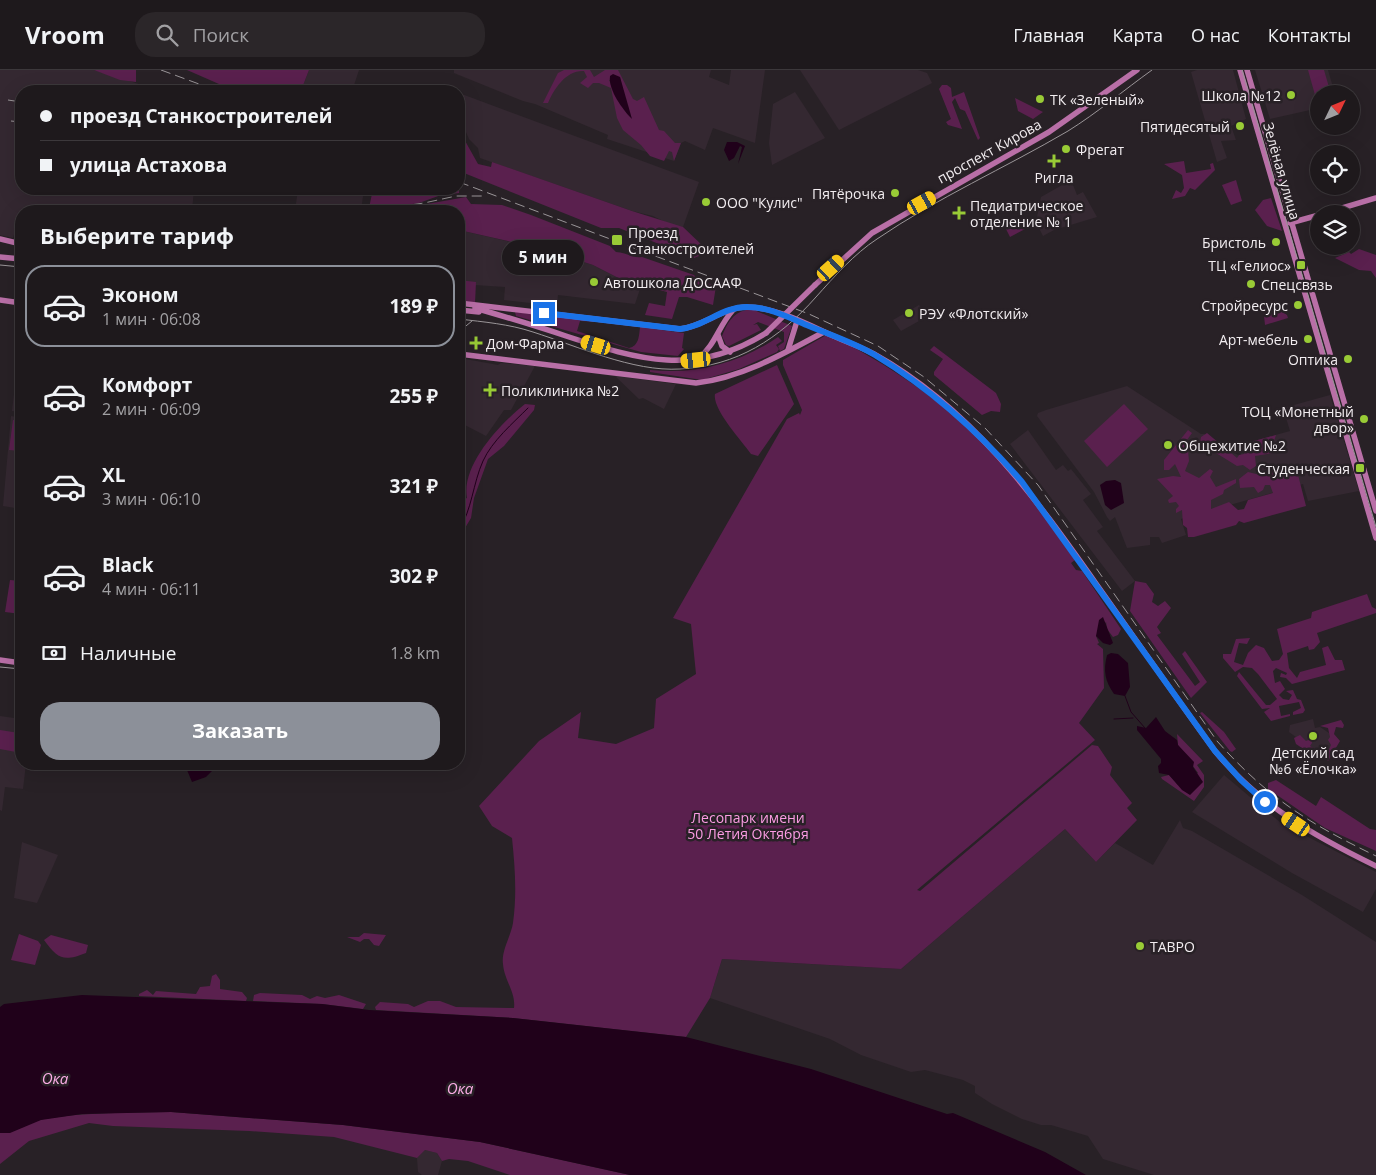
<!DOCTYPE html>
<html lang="ru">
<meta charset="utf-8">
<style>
body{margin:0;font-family:"Open Sans",sans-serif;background:#2b2629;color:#f1f3f6;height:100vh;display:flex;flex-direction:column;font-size:19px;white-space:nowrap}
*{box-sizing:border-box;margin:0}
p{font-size:16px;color:#a1a0a3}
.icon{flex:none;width:28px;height:28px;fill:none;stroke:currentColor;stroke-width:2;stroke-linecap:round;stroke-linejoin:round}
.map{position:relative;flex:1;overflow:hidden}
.sheet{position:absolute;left:15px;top:135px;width:450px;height:565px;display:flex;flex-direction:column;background:#1e191c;border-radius:20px;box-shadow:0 5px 20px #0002,0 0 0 1px #3c383b}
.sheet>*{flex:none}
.hud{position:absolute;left:15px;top:15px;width:450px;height:110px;border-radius:20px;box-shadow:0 5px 20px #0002,0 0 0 1px #3c383b;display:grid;align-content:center;height:110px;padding:0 25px;background:#1e191c}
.needle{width:32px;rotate:47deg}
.fabs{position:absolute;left:1310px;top:15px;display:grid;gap:10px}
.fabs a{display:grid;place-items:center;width:50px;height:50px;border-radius:50%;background:#1e191c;box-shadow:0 5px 20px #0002,0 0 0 1px #3c383b;font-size:25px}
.end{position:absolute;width:22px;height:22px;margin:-11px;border:6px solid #1a73e8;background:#fff;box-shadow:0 0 0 2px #fff}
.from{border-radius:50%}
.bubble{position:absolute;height:35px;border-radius:18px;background:#1e191c;box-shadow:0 5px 20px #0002,0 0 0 1px #3c383b;font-size:16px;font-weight:700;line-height:35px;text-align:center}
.car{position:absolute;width:15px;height:30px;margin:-15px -8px;border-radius:6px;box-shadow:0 0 4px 1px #0007;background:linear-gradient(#f5c518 24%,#345 0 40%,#f5c518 0 76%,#345 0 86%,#f5c518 0)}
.hud b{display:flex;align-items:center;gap:18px;height:48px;font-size:19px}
.hud b+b{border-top:1px solid #3c383b}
.hud i{width:12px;height:12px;background:#f1f3f6}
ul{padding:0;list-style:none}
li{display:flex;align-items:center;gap:15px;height:82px;margin:0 10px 8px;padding:0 15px;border:2px solid transparent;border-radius:20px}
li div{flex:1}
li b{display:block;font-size:19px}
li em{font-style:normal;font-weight:700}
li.current{border-color:#8c9099}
li>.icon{width:45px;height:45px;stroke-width:1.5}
h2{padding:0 25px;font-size:22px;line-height:60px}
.pay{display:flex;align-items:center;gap:12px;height:55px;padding:0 25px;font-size:19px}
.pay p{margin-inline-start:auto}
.cta{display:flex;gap:10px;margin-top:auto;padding:10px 25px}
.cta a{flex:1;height:58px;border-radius:20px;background:#8c9099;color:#fff;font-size:20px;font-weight:700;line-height:58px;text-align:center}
header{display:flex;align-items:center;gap:30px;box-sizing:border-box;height:70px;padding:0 25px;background:#1e191c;border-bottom:1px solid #3c383b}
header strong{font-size:24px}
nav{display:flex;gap:28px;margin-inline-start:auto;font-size:18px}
.search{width:350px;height:45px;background:#2b2629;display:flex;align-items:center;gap:12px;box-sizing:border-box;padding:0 18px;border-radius:20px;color:#a1a0a3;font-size:19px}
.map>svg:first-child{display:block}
</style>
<header>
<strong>Vroom</strong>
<div class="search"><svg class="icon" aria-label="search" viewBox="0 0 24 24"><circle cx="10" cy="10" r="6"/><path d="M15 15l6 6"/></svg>Поиск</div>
<nav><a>Главная</a><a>Карта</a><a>О нас</a><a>Контакты</a></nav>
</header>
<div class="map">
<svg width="1376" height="1105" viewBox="0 0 1376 1105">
<rect width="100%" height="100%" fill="#282126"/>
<!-- built -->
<g fill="#342831">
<polygon points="0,0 94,0 161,21 21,21 21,119 194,119 192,141 98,141 94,134 86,134 85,141 21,141 21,157 16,157 13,168 0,165"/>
<polygon points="309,0 359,0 352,21 311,21 302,18"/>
<polygon points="454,0 711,0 709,7 729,15 731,0 765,0 755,73 713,58 705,80 685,71 681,73 674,91 607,69 608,65 535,34 523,31 454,3"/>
<polygon points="800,0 918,0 927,3 932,13 839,60"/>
<polygon points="1197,0 1233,0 1246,49 1231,56 1236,70 1221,71 1227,88 1217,92 1191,2"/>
<polygon points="1255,0 1328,0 1335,24 1319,24 1319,38 1270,49"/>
<polygon points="795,22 825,68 772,95 769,73 773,34"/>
<polygon points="459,23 699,112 683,157 671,155 653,146 632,141 480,88 478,78 469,69 466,62"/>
<polygon points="1071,110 1077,125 1083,122 1097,147 1054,160 1043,166 1036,152 1041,127"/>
<polygon points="298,119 359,119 363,126 361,141 295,141"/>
<polygon points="459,160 524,175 525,171 546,172 557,180 556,183 593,195 640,219 635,234 558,225 557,236 504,230 505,217 459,214"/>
<polygon points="919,235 928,246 901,261 893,250"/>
<polygon points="19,281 21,281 21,342 12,341"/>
<polygon points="460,288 498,295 501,293 535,296 511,340 504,340 486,366 459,352"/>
<polygon points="615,306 676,314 664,339 643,328 639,329"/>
<polygon points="1127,316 1201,364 1204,364 1241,387 1240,375 1290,361 1283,338 1330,325 1359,421 1308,431 1303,414 1181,449 1186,465 1162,473 1159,467 1150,467 1150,475 1127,478 1115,447 1110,451 1107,447 1094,422 1037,346 1038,343 1046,340"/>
<polygon points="11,346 21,348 21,439 3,436"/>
<polygon points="1028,360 1056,400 1063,395 1068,401 1071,399 1091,424 1083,430 1103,457 1097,461 1135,511 1122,521 1010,374"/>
<polygon points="0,646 21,649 21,694 26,694 23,719 5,717 2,741 0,740"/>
<polygon points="1313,649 1315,658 1320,657 1338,669 1325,688 1289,662 1290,655"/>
<polygon points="1224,705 1281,753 1376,802 1376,819 1363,842 1292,803 1192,742"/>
<polygon points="1180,750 1183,758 1192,761 1302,825 1376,872 1376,1105 1154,1105 1103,1089 1088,1066 1051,1055 1041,1055 1022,1049 992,1034 975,1023 975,1016 963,1010 925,1000 911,1002 861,985 830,969 710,928 722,889 901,899 1065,759 1096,792 1115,773 1153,795"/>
<polygon points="22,772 58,785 37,833 14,828"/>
<polygon points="425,1080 437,1083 442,1091 438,1105 422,1105 418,1102 417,1088"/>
</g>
<!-- green -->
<g fill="#5a204e" fill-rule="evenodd">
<polygon points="94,0 136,0 136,12 120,10"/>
<polygon points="187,0 309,0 302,18 311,21 235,21"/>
<path d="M564,0H590L594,7L605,0H618L633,29L637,31L644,27L659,60L664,61L675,73H681L674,91L672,82L669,81L664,91L650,86L641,75L623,60L617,48L611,18L599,13H593L588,18L580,13L587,7L584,1C566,0 554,19 548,33H543L558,3ZM620,7L628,45L618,30L609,10Z"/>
<polygon points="1308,0 1324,0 1331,24 1319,24 1319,28 1315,25"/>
<polygon points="942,15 947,15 951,18 952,27 964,22 980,68 978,70 965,41 960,39 955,28 952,32 962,59 948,55 946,52 951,49 939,19"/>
<polygon points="1015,28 1043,42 1033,49 1018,41"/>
<polygon points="459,60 478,94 491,97 492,92 632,141 683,157 705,178 704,184 694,188 619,158 601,158 459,101"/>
<polygon points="1184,91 1186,103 1211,99 1210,94 1213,93 1215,100 1195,120 1190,118 1185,126 1172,129 1176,120 1181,123 1184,118 1182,105 1164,94"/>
<polygon points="1236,110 1242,131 1231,135 1222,115"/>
<polygon points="373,119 459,119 459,123 441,125 419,133 375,140 369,138"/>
<path d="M466,127L471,134L502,135L531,145L610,176L616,182C626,182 634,189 642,187L694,205L698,210L716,216L713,235L687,227H679L672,249L645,245L649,233L665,236L667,222L644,216L640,219L593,195L556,183L557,180L546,178V172L525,171V175L459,160V141H388Z"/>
<polygon points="1271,128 1282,161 1267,156 1255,140 1263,130"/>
<polygon points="1020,146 1027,158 1010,167 1004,155"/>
<polygon points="1359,179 1376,185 1376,208 1371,201 1359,200 1335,188 1349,182 1351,184"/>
<polygon points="459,210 476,212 475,233 459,230"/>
<polygon points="1280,232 1284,243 1287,245 1288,248 1265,255 1263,237"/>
<path d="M746,240H754L792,256L784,279L780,281L778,276L784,272V262L758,252L753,255L757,254L761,260L729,276L726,275L722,266C727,254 732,243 746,240Z"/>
<path d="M515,242L602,252L580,251L577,261L629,278C639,276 639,266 640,257L684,263L682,278L684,279L678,286L641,282L516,246Z"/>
<path d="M828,264C890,295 946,333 994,384C1024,416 1050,454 1075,490L1071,493L1076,500L1082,501L1121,559L1118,565L1113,567L1107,559L1106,552L1096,566L1099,573L1097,574L1103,579L1104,618L1079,653L1095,670L917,820L920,821L1092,675L1098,676L1112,697L1110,705L1132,733L1127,738L1137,750L1096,792L1065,759L901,899L722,889L710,928L686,967L513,948L376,940L375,937L380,932L408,934L414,937L428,931H440L456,937L514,938C516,922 504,910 503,894C501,881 511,866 513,853C517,824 515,797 512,768L492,756L479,736L539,671L581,642L578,668L616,674L654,658L656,629L696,604L691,554L673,548L787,349L799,343L800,345L802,340L783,295V290Z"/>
<path d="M778,267L782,271L776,275L779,279L777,282L739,299L702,310L650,302V300C696,305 740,293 778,267Z"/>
<polygon points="934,276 996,323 1001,334 1000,342 991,341 982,345 934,305 934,302 943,289 930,280"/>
<path d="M777,295L794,334L758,386L751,384C742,371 712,339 715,324Z"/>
<path d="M525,334L535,335L534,340L504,376L488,389L474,428L471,448L459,468V451L464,442L460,435L462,430L467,428C461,395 501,353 525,334Z"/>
<polygon points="1124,334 1148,359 1107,397 1084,371"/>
<polygon points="13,350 21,351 21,381 9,380"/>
<polygon points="1188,360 1192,363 1187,370 1189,391 1185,401 1199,408 1210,399 1213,401 1210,407 1216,417 1236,409 1236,413 1224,420 1223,424 1211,430 1211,439 1229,432 1238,440 1244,439 1248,430 1273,423 1270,415 1265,415 1263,420 1258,423 1254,417 1240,418 1239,409 1248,402 1260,405 1294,396 1296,397 1306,436 1244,453 1239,451 1236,455 1194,467 1188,467 1187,458 1183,455 1182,440 1176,443 1176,439 1179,436 1176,432 1169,433 1168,430 1173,426 1157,409 1173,406 1181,407 1175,394 1169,400 1164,400 1164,390"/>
<polygon points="1207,363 1237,388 1239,385 1244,384 1243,374 1276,365 1273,374 1279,382 1255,386 1256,396 1250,400 1243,395 1237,396 1200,373 1201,367"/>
<polygon points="10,510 21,511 21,544 5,542"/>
<polygon points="1135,511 1146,513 1154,524 1152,532 1158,536 1165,531 1171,538 1157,557 1161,563 1157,565 1195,616 1200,612 1182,584 1185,581 1207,612 1191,628 1130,541"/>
<polygon points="1367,524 1372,537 1376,539 1376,543 1317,563 1320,572 1314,579 1309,580 1308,576 1287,583 1289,598 1297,608 1300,602 1326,595 1322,578 1328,576 1335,590 1342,590 1345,600 1292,614 1286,608 1280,607 1281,603 1286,605 1287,603 1276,598 1273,601 1275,613 1280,611 1285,619 1279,625 1283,629 1289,630 1292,625 1286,621 1293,620 1297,629 1301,630 1305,640 1303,643 1293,645 1293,642 1301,638 1299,632 1279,636 1281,646 1290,644 1290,646 1271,651 1264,642 1270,638 1262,639 1237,606 1239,602 1266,635 1270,635 1277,629 1258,604 1252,598 1243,597 1235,602 1223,588 1223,584 1231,584 1236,569 1250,568 1247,574 1239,573 1234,592 1243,595 1248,583 1256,575 1264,578 1272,591 1279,590 1283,584 1277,559 1311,548 1312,542"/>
<polygon points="1202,642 1224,662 1236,679 1232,682 1230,681 1200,643"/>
<polygon points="1341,650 1344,655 1343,658 1336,657 1334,664 1340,671 1328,691 1324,686 1320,690 1296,674 1294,668 1300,665 1306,671 1311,669 1312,673 1310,676 1317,680 1319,678 1325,678 1323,683 1327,684 1331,675 1328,670 1330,667 1328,658 1320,656"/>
<polygon points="0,660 19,663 16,682 0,679"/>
<polygon points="1177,664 1203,691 1197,695 1204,705 1204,717 1194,731 1162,709 1161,707 1169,705 1178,715 1198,703 1178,675"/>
<polygon points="1276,710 1316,736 1321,727 1370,759 1376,760 1376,781 1325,758 1268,719 1268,713"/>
<polygon points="364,863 386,865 379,876 374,875 369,869 364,869 360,872 347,867 359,867"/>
<polygon points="19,864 38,871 41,875 35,895 11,890"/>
<path d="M51,865L88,875L86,883C63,892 58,889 44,870Z"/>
<polygon points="216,904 220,910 220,919 242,922 247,928 246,931 139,926 139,924 147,920 153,925 156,921 196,924 200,917 210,916 212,906"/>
<polygon points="260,923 302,925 310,929 317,926 325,928 339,925 366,934 363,939 322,934 253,931 254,925"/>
<path d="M171,1042L343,1055L480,1072L630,1105H510L468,1091L449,1089L442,1091L437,1083L425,1080L417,1088L334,1067L249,1061L113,1056L89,1053L29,1071L0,1094V1063C16,1063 28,1052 44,1049C86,1042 129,1043 171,1042Z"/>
</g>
<!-- water -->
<g fill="#20011a">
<path d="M613,4L620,7L632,49C623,40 608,20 610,6Z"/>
<polygon points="727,72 737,72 745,76 738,94 742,77 740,76 734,88 729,91 724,80"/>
<polygon points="1115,410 1121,413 1124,433 1111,440 1105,435 1100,415 1106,411"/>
<polygon points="1103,547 1113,573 1110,575 1103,573 1096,566 1099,550"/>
<path d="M1111,583L1118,584L1128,593L1130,617L1125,626L1114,624C1105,611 1103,601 1107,585Z"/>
<polygon points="1156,647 1165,661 1177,670 1178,675 1194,692 1193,697 1203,712 1190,725 1182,720 1169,705 1159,703 1158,696 1161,693 1161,689 1137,660 1137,656 1146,658"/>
<polygon points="191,694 219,694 206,707 192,712 187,700"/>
<polygon points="82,925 322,934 369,940 513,948 686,967 811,999 947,1044 953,1043 1045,1082 1086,1105 630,1105 480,1072 343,1055 171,1042 82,1044 41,1050 10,1063 0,1063 0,937 4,934"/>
</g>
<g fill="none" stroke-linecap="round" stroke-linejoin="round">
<!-- stream -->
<g stroke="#20011a" stroke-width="1">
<path d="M459,460C472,440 473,413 483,391C492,371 513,353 528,338"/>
<polyline points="1125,626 1131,642 1145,658"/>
<polyline points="1114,649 1133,648"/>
</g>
<!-- secondary -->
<g stroke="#b96fa7" stroke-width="5.5">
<polyline points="1240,0 1376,468"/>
<polyline points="1247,0 1376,441"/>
<polyline points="1322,144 1376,128"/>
<polyline points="1290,153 1319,145"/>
<polyline points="0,169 21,174"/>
<polyline points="0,187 21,189"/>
<polyline points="815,215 872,163 1049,62 1137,0"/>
<polyline points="0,230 21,233"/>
<path d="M459,233L680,259C703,257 723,237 747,237C774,237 805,253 829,264C844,271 859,276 874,284C970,337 1035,427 1097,515C1136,570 1175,626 1215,681C1259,735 1314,766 1376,796"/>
<path d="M475,238C506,247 536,256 566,266C639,290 696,307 766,263"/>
<polyline points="459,240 479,242"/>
<polyline points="718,265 722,276 730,282"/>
<polyline points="788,280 797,251"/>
<path d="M459,284L696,313C741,308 785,283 824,262"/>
<path d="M698,289C716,274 718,257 733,240"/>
<polyline points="0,590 21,593"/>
</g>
<!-- tram -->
<g stroke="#9a9598" stroke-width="1">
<polyline points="1242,0 1376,457"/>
<polyline points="0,195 21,197"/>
<path d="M459,249C484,252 509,254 533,262C577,276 633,302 680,299C737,296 779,269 816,227C834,207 854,184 877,169C937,128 1005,98 1068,61C1097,43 1124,20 1152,0"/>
<polyline points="459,276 461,260 472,251"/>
<polyline points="0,597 21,599"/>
</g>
<!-- rail -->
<g stroke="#9a9598" stroke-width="1" stroke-dasharray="10 5" stroke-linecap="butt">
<polyline points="161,0 218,21"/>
<polyline points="150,20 154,21"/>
<polyline points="8,30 21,32"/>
<polyline points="11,51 21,52"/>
<path d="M459,112L809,244L878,276L924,307L985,358L1038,415L1217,671C1268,728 1308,753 1376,786"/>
<polyline points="368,141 424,133 456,126 486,126"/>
</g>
<!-- secondary-bridge -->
<polyline stroke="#b96fa7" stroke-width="5.5" points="766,263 815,215"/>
</g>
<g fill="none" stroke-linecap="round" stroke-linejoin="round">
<!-- route -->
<path stroke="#1a73e8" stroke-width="6" d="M544,243L680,259C704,257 723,236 748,237C769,237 790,248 809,256C831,265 855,273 875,285C931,319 980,363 1022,412L1215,681L1241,710L1265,732"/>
</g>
<!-- markers -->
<g fill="#99cb36" stroke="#282126" stroke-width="2">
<circle cx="1291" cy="25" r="5"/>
<circle cx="1040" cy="29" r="5"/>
<circle cx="1240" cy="56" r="5"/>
<circle cx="1066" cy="79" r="5"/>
<path d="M1051.5 83.5h5v5h5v5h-5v5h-5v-5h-5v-5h5z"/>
<circle cx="895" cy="123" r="5"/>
<circle cx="706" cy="132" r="5"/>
<path d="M956.5 135.5h5v5h5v5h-5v5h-5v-5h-5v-5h5z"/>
<rect x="611" y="164" width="12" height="12" rx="2.5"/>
<circle cx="1276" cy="172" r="5"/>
<rect x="1296" y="190" width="10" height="10" rx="2.5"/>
<circle cx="594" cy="212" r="5"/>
<circle cx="1251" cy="214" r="5"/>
<circle cx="1298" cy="235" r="5"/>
<circle cx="909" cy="243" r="5"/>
<circle cx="1308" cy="269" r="5"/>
<path d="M473.5 265.5h5v5h5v5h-5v5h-5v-5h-5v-5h5z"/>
<circle cx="1348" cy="289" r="5"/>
<path d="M487.5 312.5h5v5h5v5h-5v5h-5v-5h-5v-5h5z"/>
<circle cx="1364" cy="349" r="5"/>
<circle cx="1168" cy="375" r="5"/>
<rect x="1355" y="393" width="10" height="10" rx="2.5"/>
<circle cx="1313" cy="666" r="5"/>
<circle cx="1140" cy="876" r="5"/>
</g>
<g text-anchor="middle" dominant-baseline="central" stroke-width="5" stroke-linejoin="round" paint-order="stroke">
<!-- poi labels -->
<g font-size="14" fill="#f2edf0" stroke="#282126" text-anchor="start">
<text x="1281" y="25" text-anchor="end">Школа №12</text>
<text x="1050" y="29">ТК «Зеленый»</text>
<text x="1230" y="56" text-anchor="end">Пятидесятый</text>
<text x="1076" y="79">Фрегат</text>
<text x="1054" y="107" text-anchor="middle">Ригла</text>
<text x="885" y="123" text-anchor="end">Пятёрочка</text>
<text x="716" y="132">ООО "Кулис"</text>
<text x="970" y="135">Педиатрическое<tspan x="970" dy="16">отделение № 1</tspan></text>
<text x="628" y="162">Проезд<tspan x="628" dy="16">Станкостроителей</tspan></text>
<text x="1266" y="172" text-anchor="end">Бристоль</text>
<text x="1291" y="195" text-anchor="end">ТЦ «Гелиос»</text>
<text x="604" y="212">Автошкола ДОСААФ</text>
<text x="1261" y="214">Спецсвязь</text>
<text x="1288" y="235" text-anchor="end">Стройресурс</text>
<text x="919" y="243">РЭУ «Флотский»</text>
<text x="1298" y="269" text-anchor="end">Арт-мебель</text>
<text x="486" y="273">Дом-Фарма</text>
<text x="1338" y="289" text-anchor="end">Оптика</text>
<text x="501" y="320">Поликлиника №2</text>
<text x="1354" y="341" text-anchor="end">ТОЦ «Монетный<tspan x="1354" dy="16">двор»</tspan></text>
<text x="1178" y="375">Общежитие №2</text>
<text x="1350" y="398" text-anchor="end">Студенческая</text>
<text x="1313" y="682" text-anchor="middle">Детский сад<tspan x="1313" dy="16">№6 «Ёлочка»</tspan></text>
<text x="1150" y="876">ТАВРО</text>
</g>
<!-- street labels -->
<g font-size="14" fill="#f2edf0" stroke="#282126">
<text transform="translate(989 81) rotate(-29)">проспект Кирова</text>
<text transform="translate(1282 101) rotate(74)">Зелёная улица</text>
</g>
<!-- park labels -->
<g font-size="14" fill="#fc9ce4" stroke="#282126">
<text x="748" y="747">Лесопарк имени<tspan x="748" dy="16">50 Летия Октября</tspan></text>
</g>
<!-- water labels -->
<g font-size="15" font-style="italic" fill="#fbade6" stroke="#282126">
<text transform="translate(55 1008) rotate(1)">Ока</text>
<text transform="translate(460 1018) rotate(1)">Ока</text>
</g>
</g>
</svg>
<div class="fabs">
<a><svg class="needle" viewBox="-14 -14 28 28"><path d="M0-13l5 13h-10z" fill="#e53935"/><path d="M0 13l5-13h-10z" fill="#a1a0a3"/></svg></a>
<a><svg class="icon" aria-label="locate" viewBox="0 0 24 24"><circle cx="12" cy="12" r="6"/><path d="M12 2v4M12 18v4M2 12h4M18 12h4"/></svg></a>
<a><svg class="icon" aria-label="layers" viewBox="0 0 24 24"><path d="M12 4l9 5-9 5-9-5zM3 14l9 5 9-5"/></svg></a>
</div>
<i class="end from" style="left:1265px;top:732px"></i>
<i class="end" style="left:544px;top:243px"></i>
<div class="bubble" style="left:502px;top:170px;width:82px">5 мин</div>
<i class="car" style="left:922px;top:133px;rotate:61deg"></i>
<i class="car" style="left:831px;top:198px;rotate:48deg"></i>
<i class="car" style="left:596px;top:275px;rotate:287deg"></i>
<i class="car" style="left:696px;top:290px;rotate:264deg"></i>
<i class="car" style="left:1296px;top:754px;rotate:304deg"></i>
<div class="hud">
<b><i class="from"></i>проезд Станкостроителей</b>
<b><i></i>улица Астахова</b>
</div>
<section class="sheet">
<h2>Выберите тариф</h2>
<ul>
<li class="current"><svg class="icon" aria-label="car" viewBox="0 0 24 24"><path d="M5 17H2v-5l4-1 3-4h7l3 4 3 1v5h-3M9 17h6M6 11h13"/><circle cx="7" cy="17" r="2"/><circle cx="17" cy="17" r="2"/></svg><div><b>Эконом</b><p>1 мин · 06:08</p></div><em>189 ₽</em></li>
<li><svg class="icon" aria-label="car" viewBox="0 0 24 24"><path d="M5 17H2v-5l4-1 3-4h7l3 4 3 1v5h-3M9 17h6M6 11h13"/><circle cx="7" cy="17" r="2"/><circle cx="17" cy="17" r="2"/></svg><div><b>Комфорт</b><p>2 мин · 06:09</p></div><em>255 ₽</em></li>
<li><svg class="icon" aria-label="car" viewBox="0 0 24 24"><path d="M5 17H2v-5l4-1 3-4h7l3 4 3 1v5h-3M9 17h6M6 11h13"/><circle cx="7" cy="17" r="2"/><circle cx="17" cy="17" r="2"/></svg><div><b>XL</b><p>3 мин · 06:10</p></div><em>321 ₽</em></li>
<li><svg class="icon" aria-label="car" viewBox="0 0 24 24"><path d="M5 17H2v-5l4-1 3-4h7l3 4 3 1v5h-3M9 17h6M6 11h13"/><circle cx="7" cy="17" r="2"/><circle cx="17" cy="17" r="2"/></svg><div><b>Black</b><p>4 мин · 06:11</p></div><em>302 ₽</em></li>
</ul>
<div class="pay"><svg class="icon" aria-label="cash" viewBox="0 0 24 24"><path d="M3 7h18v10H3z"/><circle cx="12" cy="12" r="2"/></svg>Наличные<p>1.8 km</p></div>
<div class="cta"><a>Заказать</a></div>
</section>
</div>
